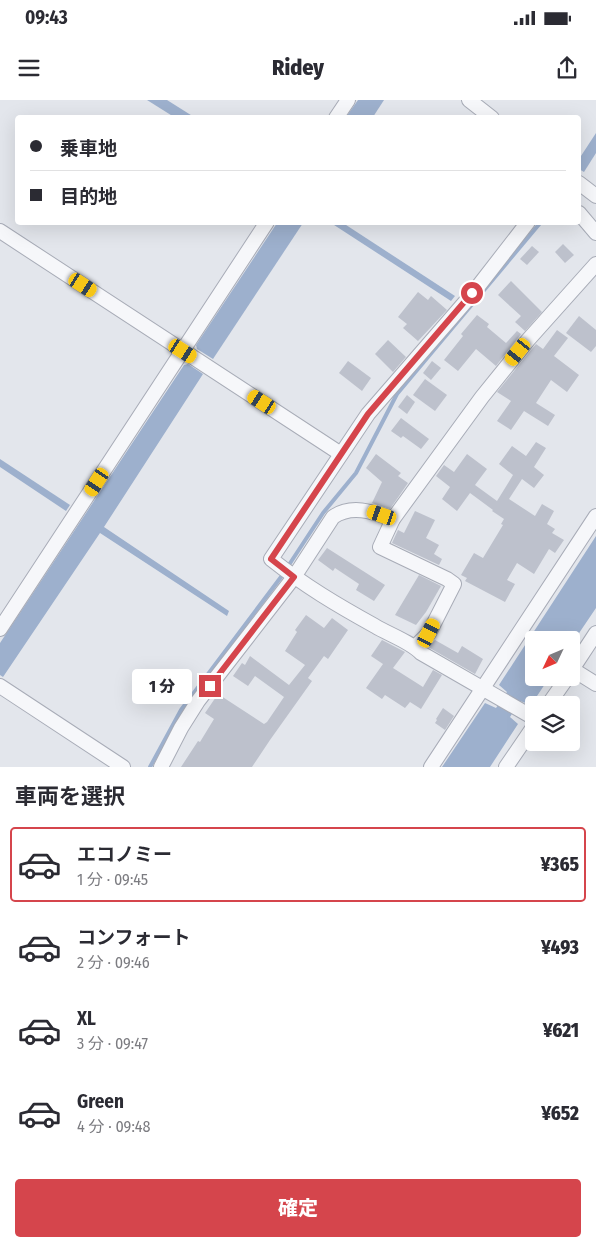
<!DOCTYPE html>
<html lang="ja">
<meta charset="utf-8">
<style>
body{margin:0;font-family:"Fira Sans Condensed","Noto Sans JP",sans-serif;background:#f2f2f3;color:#2b2b33;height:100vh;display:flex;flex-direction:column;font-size:19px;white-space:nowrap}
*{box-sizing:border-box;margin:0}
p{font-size:16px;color:#7c7c81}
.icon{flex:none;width:28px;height:28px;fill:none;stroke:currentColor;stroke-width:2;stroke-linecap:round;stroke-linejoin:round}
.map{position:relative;height:667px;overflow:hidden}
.drawer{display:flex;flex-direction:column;background:#fff;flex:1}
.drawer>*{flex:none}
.banner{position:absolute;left:15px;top:15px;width:566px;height:110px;border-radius:5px;box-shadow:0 5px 20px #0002;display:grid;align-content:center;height:110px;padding:0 15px;background:#fff}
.needle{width:32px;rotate:226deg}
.tools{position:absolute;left:525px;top:531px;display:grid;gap:10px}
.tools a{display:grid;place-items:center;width:55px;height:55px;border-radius:5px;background:#fff;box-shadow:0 5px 20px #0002;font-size:25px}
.end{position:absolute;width:22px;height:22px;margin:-11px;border:6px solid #d5454c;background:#fff;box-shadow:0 0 0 2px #fff}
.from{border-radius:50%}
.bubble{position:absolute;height:35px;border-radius:5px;background:#fff;box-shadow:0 5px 20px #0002;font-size:16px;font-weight:800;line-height:35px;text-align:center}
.car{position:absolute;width:15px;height:30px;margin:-15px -8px;border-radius:6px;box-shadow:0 0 4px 1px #0007;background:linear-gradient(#f5c518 24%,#345 0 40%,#f5c518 0 76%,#345 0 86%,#f5c518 0)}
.banner b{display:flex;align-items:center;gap:18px;height:48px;font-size:19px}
.banner b+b{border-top:1px solid #e1e1e2}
.banner i{width:12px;height:12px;background:#2b2b33}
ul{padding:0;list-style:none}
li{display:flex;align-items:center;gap:15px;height:75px;margin:0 10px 8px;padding:0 5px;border:2px solid transparent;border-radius:5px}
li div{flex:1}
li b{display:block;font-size:19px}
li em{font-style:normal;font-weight:800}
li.current{border-color:#d5454c}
li>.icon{width:45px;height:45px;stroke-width:1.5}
h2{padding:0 15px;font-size:22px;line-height:60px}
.button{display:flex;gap:10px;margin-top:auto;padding:10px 15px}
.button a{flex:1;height:58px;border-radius:5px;background:#d5454c;color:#fff;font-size:20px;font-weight:800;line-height:58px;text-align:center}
.status{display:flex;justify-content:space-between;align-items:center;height:35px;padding:0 25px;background:#fff;direction:ltr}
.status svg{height:14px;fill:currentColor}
header{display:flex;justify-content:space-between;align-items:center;height:65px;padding:0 15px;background:#fff;font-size:22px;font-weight:800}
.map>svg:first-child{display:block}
</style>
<div class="status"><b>09:43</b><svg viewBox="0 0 49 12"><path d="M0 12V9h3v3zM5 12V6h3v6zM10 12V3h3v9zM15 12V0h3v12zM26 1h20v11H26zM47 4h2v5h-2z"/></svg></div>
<header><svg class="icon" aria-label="menu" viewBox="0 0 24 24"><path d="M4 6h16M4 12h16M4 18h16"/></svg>Ridey<svg class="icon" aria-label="share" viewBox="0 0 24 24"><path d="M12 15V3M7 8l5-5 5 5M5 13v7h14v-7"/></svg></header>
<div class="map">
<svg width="596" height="667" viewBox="0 0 596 667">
<rect width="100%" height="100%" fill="#e3e6ec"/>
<!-- water -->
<g fill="#9db0cd">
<polygon points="147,0 167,0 194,17 174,17"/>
<polygon points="358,0 384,0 373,17 346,17"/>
<polygon points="596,33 596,53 584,72 579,69 579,59"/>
<polygon points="277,123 303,123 213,259 197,249 196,245"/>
<polygon points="331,123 343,123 455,196 451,201"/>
<polygon points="188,264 203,274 104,427 229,511 227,516 100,433 3,577 0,575 0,543 184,265"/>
<polygon points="0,359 70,405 66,411 0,367"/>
<polygon points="596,436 596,508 571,545 571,540 534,540 534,578 549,578 531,605 520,601 510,617 518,624 490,667 442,667 485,603 496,608 507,592 499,585"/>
</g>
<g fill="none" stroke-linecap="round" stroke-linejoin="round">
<!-- stream -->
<polyline stroke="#9db0cd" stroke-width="4" points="150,667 181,610 281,477 323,413 356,373 397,294 541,122"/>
</g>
<!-- building -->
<g fill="#bdc1cc">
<polygon points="563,144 574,155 565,163 555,152"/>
<polygon points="532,146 539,152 527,165 520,159"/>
<polygon points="511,181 542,212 525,231 515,222 521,216 498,195"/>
<polygon points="418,192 428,200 431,196 447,210 418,241 403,228 407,224 398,217"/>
<polygon points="477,215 489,224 487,227 506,243 517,231 521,234 496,266 476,249 458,271 444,260 463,236 461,234"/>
<polygon points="579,216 596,230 596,246 591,252 566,233"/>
<polygon points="557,230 568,238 554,256 579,275 567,292 551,280 536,303 555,315 548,326 524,311 511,330 497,321 511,301 497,292 536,244 543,249"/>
<polygon points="388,240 406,257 393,272 375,254"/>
<polygon points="348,261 371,278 362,291 339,273"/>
<polygon points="432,261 441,268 431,280 423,273"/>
<polygon points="425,279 447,295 435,311 413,295"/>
<polygon points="407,295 415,302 407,314 398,307"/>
<polygon points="401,318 429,339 421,349 403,336 401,338 391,331"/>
<polygon points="536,342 546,348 534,367 544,375 534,388 522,379 509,399 535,416 542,404 554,411 547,424 555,429 552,433 564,440 555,453 549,449 534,474 517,463 507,480 515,484 505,502 465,481 467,478 461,475 474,453 483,458 503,425 501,424 504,419 492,411 493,410 470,393 457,411 442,399 450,387 436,376 444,365 454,372 467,354 487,369 475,385 497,401 513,375 499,364 512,346 526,356"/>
<polygon points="376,354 401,373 398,376 408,383 390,409 372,403 382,382 366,368"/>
<polygon points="415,411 435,420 426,438 439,445 434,454 442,459 439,465 392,443 398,430 404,433"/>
<polygon points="327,448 385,485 374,501 356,490 359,484 335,468 333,471 318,460"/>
<polygon points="419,475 441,486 426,512 416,525 395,515"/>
<polygon points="306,515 324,528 332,518 348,530 328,559 324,556 308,578 312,581 270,640 252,667 181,667 198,641 200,642 214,619 205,613 218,594 264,624 267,622 284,597 255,576 248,586 233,576 242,563 245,565 250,556 289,585 305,565 285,551 297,532 295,530"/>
<polygon points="382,540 405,552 393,568 423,587 433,570 442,575 421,609 410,602 405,608 385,595 382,599 366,588 383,564 371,556"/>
<polygon points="435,540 458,553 462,546 483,559 475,574 428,547"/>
<polygon points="443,608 454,616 445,630 435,623 437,620 436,619"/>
</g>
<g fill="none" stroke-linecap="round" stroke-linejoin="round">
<defs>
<g id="minor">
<polyline points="469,0 492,18"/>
<polyline points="336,18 348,0"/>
<polyline points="579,83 596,96"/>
<polyline points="579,113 596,133"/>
<path d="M528,122L473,193L368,314L271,459C305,486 337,505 375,526C388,534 411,542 421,553L534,618"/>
<polyline points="0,131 341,354"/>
<polyline points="0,529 267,122"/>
<polyline points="415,547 429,533 454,484 447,479 380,447 393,419 482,297 528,240 596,164"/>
<polyline points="572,569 596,584"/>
<polyline points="571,571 596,533"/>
<polyline points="0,586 123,667"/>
<polyline points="548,605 567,578"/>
<path d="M161,667L181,628L198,601L294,477L333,417C352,404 373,412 393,419"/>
<polyline points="431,667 596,416"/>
<polyline points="506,667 534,626"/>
</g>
</defs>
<!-- minor casing -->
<use href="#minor" stroke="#a8acb7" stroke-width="16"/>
<!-- minor -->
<use href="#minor" stroke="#f6f7fa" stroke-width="14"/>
</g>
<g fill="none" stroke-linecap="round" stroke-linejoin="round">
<!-- route -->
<polyline stroke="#d5454c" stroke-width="6" points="210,586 294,477 271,459 368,314 472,193"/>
</g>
</svg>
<div class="tools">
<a><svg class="needle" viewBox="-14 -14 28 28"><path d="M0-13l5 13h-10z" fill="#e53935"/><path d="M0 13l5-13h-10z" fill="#7c7c81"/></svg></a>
<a><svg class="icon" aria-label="layers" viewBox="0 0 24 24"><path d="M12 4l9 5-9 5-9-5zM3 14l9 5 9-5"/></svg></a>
</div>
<i class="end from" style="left:472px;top:193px"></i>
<i class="end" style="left:210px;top:586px"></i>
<div class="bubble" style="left:132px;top:569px;width:60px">1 分</div>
<i class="car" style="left:83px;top:185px;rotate:123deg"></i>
<i class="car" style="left:183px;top:251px;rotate:123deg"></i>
<i class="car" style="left:518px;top:252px;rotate:219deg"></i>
<i class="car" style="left:262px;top:302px;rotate:303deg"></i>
<i class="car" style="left:97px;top:382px;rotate:213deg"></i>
<i class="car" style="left:382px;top:415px;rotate:289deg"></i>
<i class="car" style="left:429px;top:533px;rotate:27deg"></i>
<div class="banner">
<b><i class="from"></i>乗車地</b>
<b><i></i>目的地</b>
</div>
</div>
<section class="drawer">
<h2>車両を選択</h2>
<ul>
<li class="current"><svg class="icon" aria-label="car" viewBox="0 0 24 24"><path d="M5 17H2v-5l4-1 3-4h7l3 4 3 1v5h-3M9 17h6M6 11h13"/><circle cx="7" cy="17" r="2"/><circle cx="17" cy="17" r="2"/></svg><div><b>エコノミー</b><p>1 分 · 09:45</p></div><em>¥365</em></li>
<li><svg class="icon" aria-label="car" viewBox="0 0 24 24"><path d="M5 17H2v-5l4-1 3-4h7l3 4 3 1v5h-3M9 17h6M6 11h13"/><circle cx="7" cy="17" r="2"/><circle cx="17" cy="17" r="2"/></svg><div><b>コンフォート</b><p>2 分 · 09:46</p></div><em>¥493</em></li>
<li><svg class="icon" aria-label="car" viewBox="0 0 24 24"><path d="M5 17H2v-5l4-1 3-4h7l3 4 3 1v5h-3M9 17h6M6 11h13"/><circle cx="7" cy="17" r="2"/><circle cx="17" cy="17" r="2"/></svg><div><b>XL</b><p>3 分 · 09:47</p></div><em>¥621</em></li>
<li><svg class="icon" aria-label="car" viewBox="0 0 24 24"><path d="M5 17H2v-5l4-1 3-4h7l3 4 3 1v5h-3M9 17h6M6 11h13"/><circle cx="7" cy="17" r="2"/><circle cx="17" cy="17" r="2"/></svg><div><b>Green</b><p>4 分 · 09:48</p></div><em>¥652</em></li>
</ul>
<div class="button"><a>確定</a></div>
</section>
